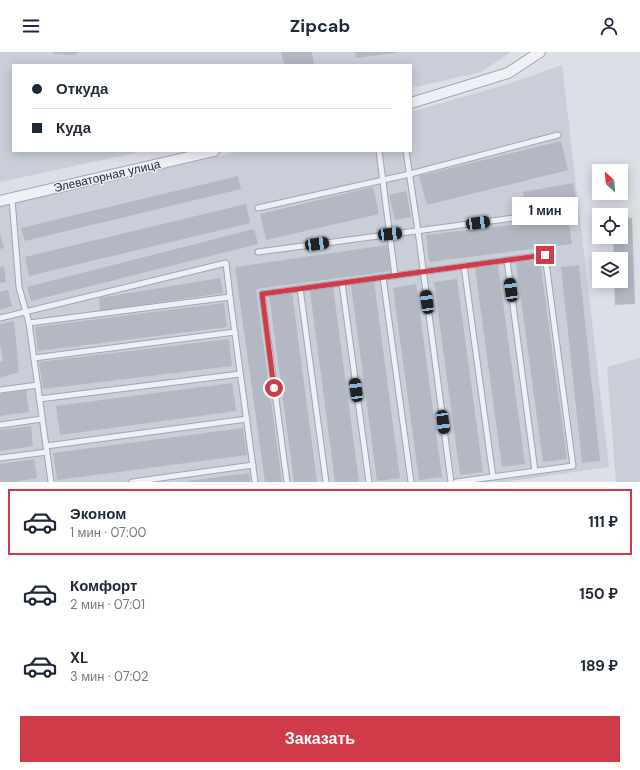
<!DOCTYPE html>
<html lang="ru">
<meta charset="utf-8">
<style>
body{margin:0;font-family:"DM Sans",sans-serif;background:#f6f6f7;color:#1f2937;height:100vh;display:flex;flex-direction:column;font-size:15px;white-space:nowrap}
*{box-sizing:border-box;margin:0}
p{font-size:13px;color:#747a83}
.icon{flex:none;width:22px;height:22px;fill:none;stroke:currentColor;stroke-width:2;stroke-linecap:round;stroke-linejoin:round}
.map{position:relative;height:430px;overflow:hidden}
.sheet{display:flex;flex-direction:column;background:#fff;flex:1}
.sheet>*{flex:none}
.guide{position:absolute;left:12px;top:12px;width:400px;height:88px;border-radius:0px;box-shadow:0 2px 10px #0003;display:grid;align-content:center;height:88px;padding:0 20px;background:#fff}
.needle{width:26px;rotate:334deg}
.fabs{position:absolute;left:592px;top:112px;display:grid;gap:8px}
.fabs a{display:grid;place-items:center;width:36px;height:36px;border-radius:0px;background:#fff;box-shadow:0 2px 10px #0003;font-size:20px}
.end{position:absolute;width:18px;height:18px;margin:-9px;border:5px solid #d13b49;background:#fff;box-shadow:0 0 0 2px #fff}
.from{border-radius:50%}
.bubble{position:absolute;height:28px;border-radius:0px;background:#fff;box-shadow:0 2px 10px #0003;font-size:13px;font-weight:700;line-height:28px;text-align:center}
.car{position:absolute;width:12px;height:24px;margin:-12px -6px;border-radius:5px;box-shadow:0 0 3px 1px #0007;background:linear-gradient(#222 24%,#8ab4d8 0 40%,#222 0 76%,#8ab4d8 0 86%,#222 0)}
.guide b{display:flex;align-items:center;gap:14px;height:38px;font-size:15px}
.guide b+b{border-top:1px solid #e0e1e3}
.guide i{width:10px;height:10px;background:#1f2937}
ul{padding:7px 0 0;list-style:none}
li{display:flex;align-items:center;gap:12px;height:66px;margin:0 8px 6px;padding:0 12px;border:2px solid transparent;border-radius:0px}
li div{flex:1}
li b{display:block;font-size:15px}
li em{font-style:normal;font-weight:700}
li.active{border-color:#d13b49}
li>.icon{width:36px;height:36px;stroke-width:1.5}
.primary-button{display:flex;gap:8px;margin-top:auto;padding:8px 20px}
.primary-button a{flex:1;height:46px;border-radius:0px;background:#d13b49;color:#fff;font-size:16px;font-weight:700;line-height:46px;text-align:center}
header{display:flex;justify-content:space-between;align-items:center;height:52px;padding:0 20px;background:#fff;font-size:18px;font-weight:700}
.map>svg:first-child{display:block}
</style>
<header><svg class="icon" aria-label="menu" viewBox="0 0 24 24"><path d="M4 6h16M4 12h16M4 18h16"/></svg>Zipcab<svg class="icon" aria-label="person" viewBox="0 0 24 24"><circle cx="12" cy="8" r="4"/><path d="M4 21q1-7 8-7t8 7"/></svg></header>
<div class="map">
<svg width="640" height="430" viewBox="0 0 640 430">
<rect width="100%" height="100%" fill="#dcdfe6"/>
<!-- built -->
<g fill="#caced8">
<polygon points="0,0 511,0 481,20 411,36 411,13 13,13 13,99 144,99 0,130"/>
<polygon points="562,13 609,415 505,430 0,430 0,154 241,99 411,99 411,60 511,31"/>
<polygon points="640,306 640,430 616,430 607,315"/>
</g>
<!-- building -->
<g fill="#b3b8c3">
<polygon points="53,0 77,0 76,3 53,2"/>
<polygon points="281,0 312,0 314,13 284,13"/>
<polygon points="355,0 395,0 395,1 356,6"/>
<polygon points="561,89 568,118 427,153 419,124"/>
<polygon points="238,124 241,137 25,189 21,176"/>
<polygon points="573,131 576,146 526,155 523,140"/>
<polygon points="373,135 379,162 266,188 260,162"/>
<polygon points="406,139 411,165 395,168 389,143"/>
<polygon points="246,152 250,171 29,224 25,205"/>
<polygon points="568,166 572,192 429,210 426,183"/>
<polygon points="621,166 632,166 635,252 615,253 614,229 621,229 621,207 614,207 613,185 621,185"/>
<polygon points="254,177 258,192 31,249 27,235"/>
<polygon points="0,182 4,196 0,197"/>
<polygon points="387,193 391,219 256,237 282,430 265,430 235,215"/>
<polygon points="540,208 567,407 543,410 516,211"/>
<polygon points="498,213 525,412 502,415 475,216"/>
<polygon points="579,213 600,409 582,411 561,215"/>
<polygon points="4,214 6,230 0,231 0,215"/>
<polygon points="220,226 223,241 100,259 99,246"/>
<polygon points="457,227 483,420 460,423 434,230"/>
<polygon points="374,229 400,426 377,429 351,233"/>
<polygon points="416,232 442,425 419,428 393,236"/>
<polygon points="333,235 359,430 335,430 310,239"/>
<polygon points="8,238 12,254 0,258 0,240"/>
<polygon points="292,240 317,430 294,430 269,243"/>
<polygon points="224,251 227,275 38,299 35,275"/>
<polygon points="14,269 19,320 0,326 0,310 3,309 0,292 0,272"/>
<polygon points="229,287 232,314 43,337 39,310"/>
<polygon points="232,331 236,359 60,383 56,354"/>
<polygon points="26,338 29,360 0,364 0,342"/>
<polygon points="31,374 33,394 0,399 0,378"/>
<polygon points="243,376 247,403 57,428 53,401"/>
<polygon points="34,407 37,426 14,430 0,430 0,412"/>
<polygon points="249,421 250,430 189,430 189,429"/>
</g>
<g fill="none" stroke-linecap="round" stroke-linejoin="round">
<defs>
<g id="service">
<polyline points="379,99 395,224"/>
<polyline points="406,99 418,179 451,430"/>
<polyline points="12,147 19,235 29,271 51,430"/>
<polyline points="258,156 410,122 558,83"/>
<polyline points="258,200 552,161"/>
<polyline points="507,208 535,419"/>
<polyline points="464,214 493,425"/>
<polyline points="383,225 411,430"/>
<polyline points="342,231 369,430"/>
<polyline points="300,236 326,430"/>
<polyline points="0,266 226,211 230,245"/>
<polyline points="29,271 230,245 255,430"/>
<polyline points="34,306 235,280"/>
<polyline points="0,338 38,333"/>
<polyline points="39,347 240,322"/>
<polyline points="0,373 42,367"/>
<polyline points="46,394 247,367"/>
<polyline points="0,406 47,400"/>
<polyline points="132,430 253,413"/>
<polyline points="287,430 262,242 545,203 573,414 456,430"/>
</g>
<g id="minor">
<polyline points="411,51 508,21 540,0"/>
<polyline points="0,149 214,99"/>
</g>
</defs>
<!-- service casing -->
<use href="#service" stroke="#a1a6b0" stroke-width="7"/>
<!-- minor casing -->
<use href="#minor" stroke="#a1a6b0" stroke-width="12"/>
<!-- service -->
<use href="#service" stroke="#eef0f5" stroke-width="5"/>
<!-- minor -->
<use href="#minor" stroke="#eef0f5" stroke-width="10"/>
</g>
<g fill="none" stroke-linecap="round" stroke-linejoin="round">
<!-- route -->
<polyline stroke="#d13b49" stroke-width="5" points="274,336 262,242 545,203"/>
</g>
<g text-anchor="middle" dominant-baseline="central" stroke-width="3" stroke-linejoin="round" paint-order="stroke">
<!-- street labels -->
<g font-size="12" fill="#252c3d" stroke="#ebeef4">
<text transform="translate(107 124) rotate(-13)">Элеваторная улица</text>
</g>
</g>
</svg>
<div class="fabs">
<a><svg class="needle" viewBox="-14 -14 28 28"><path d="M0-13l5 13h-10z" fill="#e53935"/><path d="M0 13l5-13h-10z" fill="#747a83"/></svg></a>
<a><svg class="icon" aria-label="locate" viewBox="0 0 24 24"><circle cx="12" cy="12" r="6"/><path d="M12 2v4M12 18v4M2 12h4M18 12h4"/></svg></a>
<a><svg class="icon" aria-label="layers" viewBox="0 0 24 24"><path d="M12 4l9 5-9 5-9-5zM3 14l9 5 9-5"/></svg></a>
</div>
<i class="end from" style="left:274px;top:336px"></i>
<i class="end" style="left:545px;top:203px"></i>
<div class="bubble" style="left:512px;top:145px;width:66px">1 мин</div>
<i class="car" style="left:478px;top:171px;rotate:82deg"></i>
<i class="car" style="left:390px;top:182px;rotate:84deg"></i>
<i class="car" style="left:317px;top:192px;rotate:82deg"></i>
<i class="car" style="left:511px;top:238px;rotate:352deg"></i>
<i class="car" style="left:427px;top:250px;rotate:352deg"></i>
<i class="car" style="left:356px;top:338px;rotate:352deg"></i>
<i class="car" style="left:443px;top:370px;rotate:172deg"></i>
<div class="guide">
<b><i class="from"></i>Откуда</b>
<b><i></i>Куда</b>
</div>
</div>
<section class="sheet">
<ul>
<li class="active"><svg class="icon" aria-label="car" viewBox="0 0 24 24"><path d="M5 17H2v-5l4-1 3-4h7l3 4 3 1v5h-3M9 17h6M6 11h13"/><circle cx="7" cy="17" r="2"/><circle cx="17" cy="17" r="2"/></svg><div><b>Эконом</b><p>1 мин · 07:00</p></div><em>111 ₽</em></li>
<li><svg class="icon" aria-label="car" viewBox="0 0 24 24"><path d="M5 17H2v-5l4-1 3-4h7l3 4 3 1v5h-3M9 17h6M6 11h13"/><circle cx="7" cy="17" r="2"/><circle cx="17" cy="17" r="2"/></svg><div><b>Комфорт</b><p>2 мин · 07:01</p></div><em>150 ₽</em></li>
<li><svg class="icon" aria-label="car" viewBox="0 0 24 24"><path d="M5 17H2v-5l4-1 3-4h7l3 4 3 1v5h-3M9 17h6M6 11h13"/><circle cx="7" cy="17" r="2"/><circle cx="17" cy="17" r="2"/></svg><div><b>XL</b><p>3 мин · 07:02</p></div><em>189 ₽</em></li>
</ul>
<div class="primary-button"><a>Заказать</a></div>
</section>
